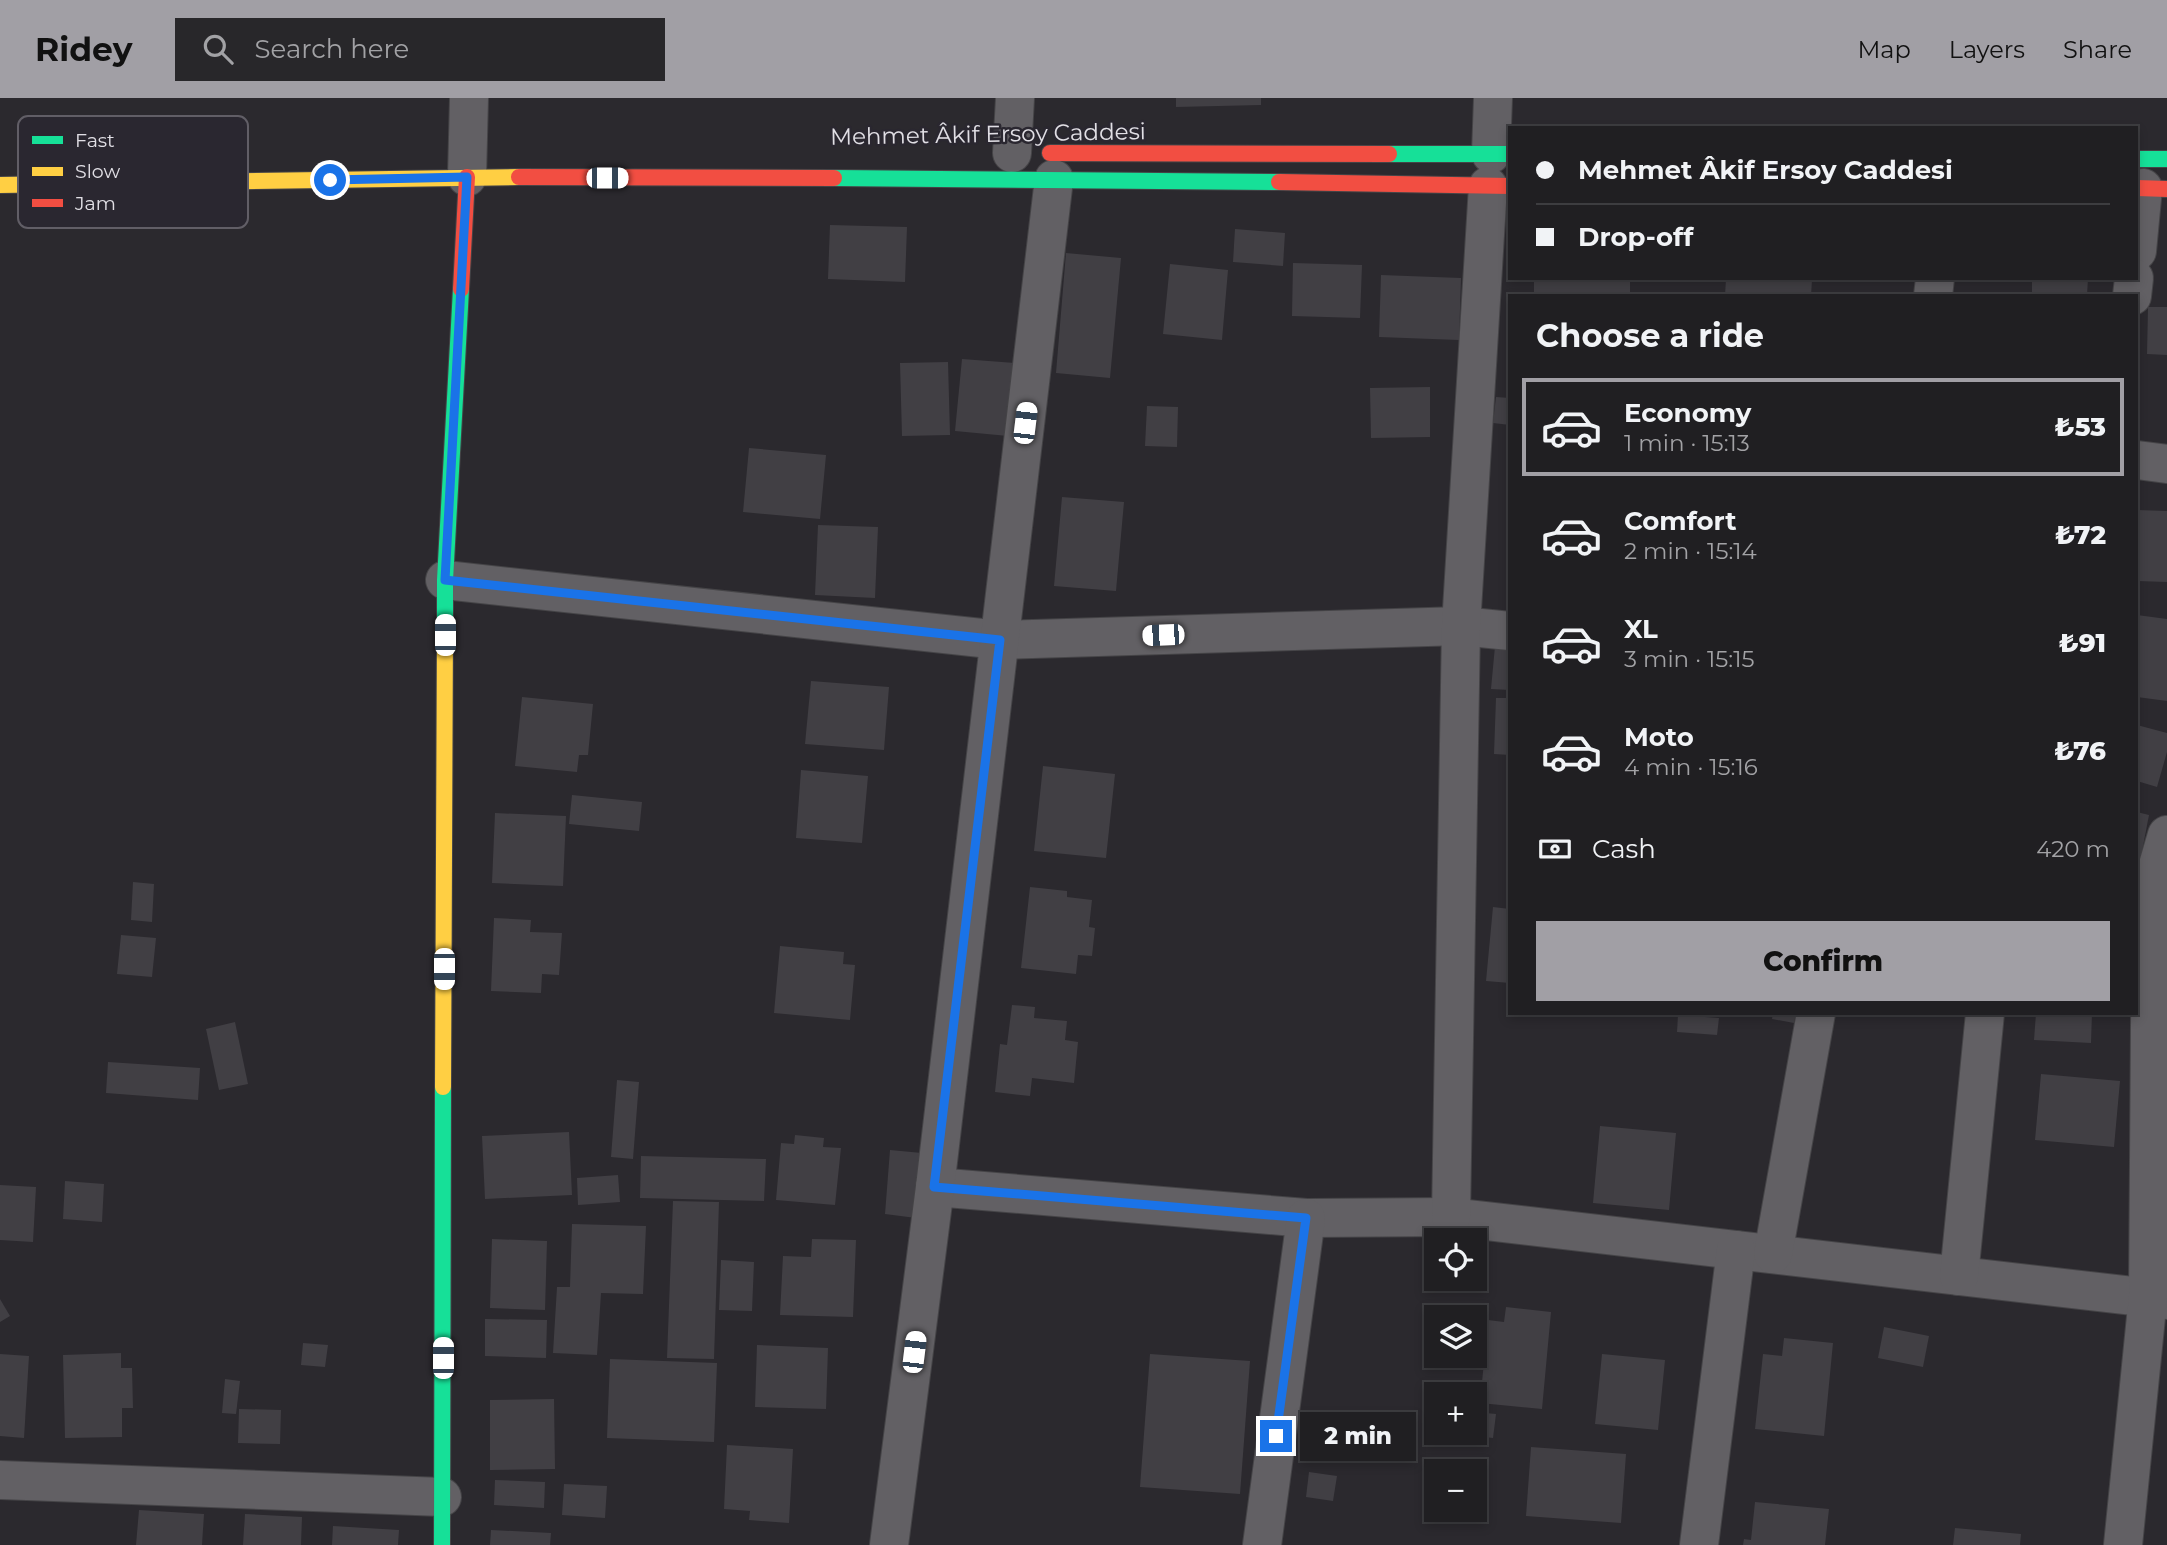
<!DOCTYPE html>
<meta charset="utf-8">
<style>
body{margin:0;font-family:Montserrat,sans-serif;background:#28272a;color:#f1f3f6;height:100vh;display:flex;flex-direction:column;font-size:26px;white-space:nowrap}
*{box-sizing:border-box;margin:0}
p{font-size:23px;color:#a2a2a5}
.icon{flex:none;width:38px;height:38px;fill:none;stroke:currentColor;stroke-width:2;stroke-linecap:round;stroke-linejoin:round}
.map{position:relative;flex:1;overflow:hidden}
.sheet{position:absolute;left:1508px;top:196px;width:630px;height:721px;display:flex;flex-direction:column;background:#201f22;border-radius:0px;box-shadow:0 4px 10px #0003,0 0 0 2px #3d3d40}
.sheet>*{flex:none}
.banner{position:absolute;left:1508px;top:28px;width:630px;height:154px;border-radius:0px;box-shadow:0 4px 10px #0003,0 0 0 2px #3d3d40;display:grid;align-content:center;height:154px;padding:0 28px;background:#201f22}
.buttons{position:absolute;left:1424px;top:1130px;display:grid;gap:14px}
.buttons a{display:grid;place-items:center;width:63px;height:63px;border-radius:0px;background:#201f22;box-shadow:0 4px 10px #0003,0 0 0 2px #3d3d40;font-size:35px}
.end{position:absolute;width:32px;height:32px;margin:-16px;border:9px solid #1a73e8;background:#fff;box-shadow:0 0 0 4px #fff}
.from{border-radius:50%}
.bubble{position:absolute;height:49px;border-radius:0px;background:#201f22;box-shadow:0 4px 10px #0003,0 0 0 2px #3d3d40;font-size:23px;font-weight:800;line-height:49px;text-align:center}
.car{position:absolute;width:21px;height:42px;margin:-21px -10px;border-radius:9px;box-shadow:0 0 5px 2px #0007;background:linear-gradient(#fff 24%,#345 0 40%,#fff 0 76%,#345 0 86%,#fff 0)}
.banner b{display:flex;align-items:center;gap:24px;height:66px;font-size:26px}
.banner b+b{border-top:2px solid #3d3d40}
.banner i{width:18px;height:18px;background:#f1f3f6}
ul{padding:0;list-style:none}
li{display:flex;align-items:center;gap:21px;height:98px;margin:0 14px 10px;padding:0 14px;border:4px solid transparent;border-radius:0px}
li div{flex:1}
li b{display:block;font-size:26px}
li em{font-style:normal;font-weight:800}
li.on{border-color:#a19fa5}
li>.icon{width:63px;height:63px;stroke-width:1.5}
h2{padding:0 28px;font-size:32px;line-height:84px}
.pay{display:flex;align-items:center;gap:18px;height:77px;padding:0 28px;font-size:26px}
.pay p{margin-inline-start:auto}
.action{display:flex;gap:14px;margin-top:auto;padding:14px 28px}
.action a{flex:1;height:80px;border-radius:0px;background:#a19fa5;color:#111;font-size:28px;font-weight:800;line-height:80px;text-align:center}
header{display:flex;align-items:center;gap:42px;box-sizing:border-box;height:98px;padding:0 35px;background:#a19fa5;color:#111}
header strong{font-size:33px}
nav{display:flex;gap:38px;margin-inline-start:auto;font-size:24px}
.search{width:490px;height:63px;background:#28272a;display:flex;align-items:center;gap:18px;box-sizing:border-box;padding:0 24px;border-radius:0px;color:#a2a2a5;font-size:26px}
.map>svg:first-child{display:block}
</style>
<header>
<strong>Ridey</strong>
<div class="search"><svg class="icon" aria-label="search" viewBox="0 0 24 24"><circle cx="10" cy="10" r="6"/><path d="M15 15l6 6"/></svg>Search here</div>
<nav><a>Map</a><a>Layers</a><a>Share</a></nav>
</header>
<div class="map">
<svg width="2167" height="1447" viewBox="0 0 2167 1447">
<rect width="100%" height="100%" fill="#2b292e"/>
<!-- building -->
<g fill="#413f44">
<polygon points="1176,0 1261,0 1261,7 1176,9"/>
<polygon points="830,127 907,129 905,184 828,181"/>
<polygon points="1235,131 1285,135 1283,168 1233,164"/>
<polygon points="1066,155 1121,160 1110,280 1056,275"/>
<polygon points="1293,165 1362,167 1360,220 1292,218"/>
<polygon points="1170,166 1228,172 1222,242 1163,236"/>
<polygon points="1381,177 1461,180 1459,242 1379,239"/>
<rect x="1534" y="180" width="96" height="18"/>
<polygon points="1726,180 1812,182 1811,198 1725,198"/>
<polygon points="2032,180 2088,180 2087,198 2032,198"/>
<polygon points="2148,209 2167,209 2167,257 2147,256"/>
<polygon points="962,261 1015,265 1008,338 955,333"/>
<polygon points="948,264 950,337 902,338 900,265"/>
<polygon points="1430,289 1430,339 1371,340 1370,290"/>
<polygon points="1496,299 1510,300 1510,327 1493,325"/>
<polygon points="1147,308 1178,309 1177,349 1145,348"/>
<polygon points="749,350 826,357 820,421 743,414"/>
<polygon points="1062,399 1124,404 1116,493 1054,488"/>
<polygon points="2137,412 2167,413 2167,484 2137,483"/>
<polygon points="818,427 878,429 875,500 815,497"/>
<polygon points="2137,517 2167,521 2167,603 2137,599"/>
<polygon points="1495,548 1510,549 1510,592 1491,591"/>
<polygon points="811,583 889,589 884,652 805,646"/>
<polygon points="522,599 593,606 588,657 579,657 577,674 515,668"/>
<polygon points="1496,600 1510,600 1510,657 1494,656"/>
<polygon points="2137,627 2167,635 2167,654 2157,689 2137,683"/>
<polygon points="1043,668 1115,676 1106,760 1034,753"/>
<polygon points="801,672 868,678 862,745 796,740"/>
<polygon points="572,697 642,704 639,733 569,726"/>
<polygon points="2137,714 2149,717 2138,774 2137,774"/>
<polygon points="495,715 566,718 563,788 492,785"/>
<polygon points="133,784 154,786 152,824 131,822"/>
<polygon points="1030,789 1067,793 1067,799 1092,802 1089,829 1095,830 1092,858 1078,857 1076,876 1021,870"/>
<polygon points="1493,809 1510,811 1510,885 1486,883"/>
<polygon points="494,820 531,822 530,834 562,835 559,877 542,876 541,895 491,893"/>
<polygon points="121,837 156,840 152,879 117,876"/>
<polygon points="780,848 844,854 843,866 855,867 850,922 774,915"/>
<polygon points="1012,907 1035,909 1034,920 1067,923 1065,942 1078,944 1074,985 1032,980 1030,998 995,994 1000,946 1007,947"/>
<polygon points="1773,915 1796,915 1794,925 1772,921"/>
<polygon points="2036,915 2092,915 2091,945 2034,942"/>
<polygon points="1678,917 1719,920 1717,937 1677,934"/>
<polygon points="235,924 248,986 219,992 206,931"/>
<polygon points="108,964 200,970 198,1002 106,995"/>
<polygon points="2041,976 2120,983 2114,1049 2035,1042"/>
<polygon points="617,982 639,984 633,1061 611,1059"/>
<polygon points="1600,1028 1676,1035 1669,1112 1593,1105"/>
<polygon points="569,1034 572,1097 485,1101 482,1038"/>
<polygon points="795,1037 824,1040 823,1049 841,1050 835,1107 776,1102 781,1045 794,1046"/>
<polygon points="890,1052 922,1055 916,1120 885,1116"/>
<polygon points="641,1058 766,1061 764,1103 640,1100"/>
<polygon points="618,1077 620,1104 578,1107 577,1080"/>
<polygon points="65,1083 104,1086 102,1124 63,1121"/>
<polygon points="0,1087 36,1089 33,1144 0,1142"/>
<polygon points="673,1103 719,1104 714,1261 667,1260"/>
<polygon points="572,1126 646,1128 643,1196 601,1195 597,1257 553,1255 557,1189 570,1189"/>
<polygon points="492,1141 547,1143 545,1212 490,1210"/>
<polygon points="812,1141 856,1142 853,1219 780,1217 783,1158 811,1159"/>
<polygon points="721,1162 754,1164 752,1213 719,1212"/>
<polygon points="0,1201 10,1218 0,1224"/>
<polygon points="1506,1209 1551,1214 1542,1311 1480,1305 1488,1222 1504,1224"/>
<polygon points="485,1221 547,1222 546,1260 485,1258"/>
<polygon points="1884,1229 1929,1238 1923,1269 1878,1260"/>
<polygon points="1784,1240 1833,1245 1824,1338 1755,1331 1763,1256 1782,1258"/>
<polygon points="303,1245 328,1247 325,1269 301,1267"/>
<polygon points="757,1247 828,1250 826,1311 755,1309"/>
<polygon points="121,1255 121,1270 132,1270 133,1310 122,1310 122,1339 65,1340 63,1257"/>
<polygon points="0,1256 29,1258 24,1340 0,1338"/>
<polygon points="1150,1256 1250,1263 1240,1396 1140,1389"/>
<polygon points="1602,1256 1665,1262 1658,1332 1595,1326"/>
<polygon points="610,1261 717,1265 714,1344 607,1340"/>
<polygon points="225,1281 240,1283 236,1316 222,1315"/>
<polygon points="554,1301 555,1371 490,1372 490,1302"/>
<polygon points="239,1311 281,1312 280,1346 238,1345"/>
<polygon points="1475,1314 1496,1316 1493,1340 1467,1337 1475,1335"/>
<polygon points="727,1347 793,1351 789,1425 749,1422 750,1413 724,1411"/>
<polygon points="1531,1349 1626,1356 1621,1425 1526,1418"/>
<polygon points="1309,1374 1337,1378 1333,1403 1306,1399"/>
<polygon points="495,1382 545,1384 544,1410 494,1407"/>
<polygon points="564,1386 607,1388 605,1420 562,1417"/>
<polygon points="1755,1404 1829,1411 1825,1447 1743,1447 1744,1441 1751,1442"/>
<polygon points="139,1412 204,1416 202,1447 136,1447"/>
<polygon points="245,1416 302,1419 301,1447 243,1447"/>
<polygon points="333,1428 399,1432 398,1447 332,1447"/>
<polygon points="1955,1430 2021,1436 2020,1447 1953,1447"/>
<polygon points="491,1432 551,1435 550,1447 490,1447"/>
</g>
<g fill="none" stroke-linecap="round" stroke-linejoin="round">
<defs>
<g id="street">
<polyline points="1012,55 1015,0"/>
<polyline points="1491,56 1493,0"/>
<polyline points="467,79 469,0"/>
<polyline points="2137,153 2143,90"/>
<polyline points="1933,198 1935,180"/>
<polyline points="2132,198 2134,180"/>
<polyline points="2137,362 2167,366"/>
<polyline points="445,482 1000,542 1461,528 1510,533"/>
<polyline points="935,1089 1306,1120 1451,1119 2167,1202"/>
<polyline points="1451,1119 1461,528 1488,88"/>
<polyline points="1773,1156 1816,915"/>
<polyline points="1959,1178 1985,915"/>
<polyline points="0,1382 442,1399"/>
<polyline points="889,1447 935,1089 1054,81"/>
<polyline points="1262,1447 1306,1120"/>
<polyline points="1699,1447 1736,1152"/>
<polyline points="2123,1447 2148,1199 2151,791 2167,737"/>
</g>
<g id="fast">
<polyline points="1389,56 1510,56"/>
<polyline points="2137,61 2167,61"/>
<polyline points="834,80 1279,84"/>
<polyline points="445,526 445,482 461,191"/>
<polyline points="442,1447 443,989"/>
</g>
<g id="slow">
<polyline points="0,87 519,79"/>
<polyline points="443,989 445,526"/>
</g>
<g id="jam">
<polyline points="1050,55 1389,56"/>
<polyline points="519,79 834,80"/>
<polyline points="1279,84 1510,88"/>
<polyline points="2137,90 2167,91"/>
<polyline points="461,191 467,79"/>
</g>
</defs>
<!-- street casing -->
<use href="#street" stroke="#454447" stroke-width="40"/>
<!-- fast casing -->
<use href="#fast" stroke="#454447" stroke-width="18"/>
<!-- slow casing -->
<use href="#slow" stroke="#454447" stroke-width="18"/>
<!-- jam casing -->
<use href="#jam" stroke="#454447" stroke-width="18"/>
<!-- street -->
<use href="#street" stroke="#626064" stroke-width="38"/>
<!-- fast -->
<use href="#fast" stroke="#16e098" stroke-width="16"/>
<!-- slow -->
<use href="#slow" stroke="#ffcf43" stroke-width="16"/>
<!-- jam -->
<use href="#jam" stroke="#f24e42" stroke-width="16"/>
</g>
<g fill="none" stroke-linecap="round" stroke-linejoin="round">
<!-- route -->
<polyline stroke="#1a73e8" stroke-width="9" points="330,82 467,79 445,482 1000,542 934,1089 1306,1120 1276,1338"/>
</g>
<g text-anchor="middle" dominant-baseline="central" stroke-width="5" stroke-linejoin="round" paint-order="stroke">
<!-- street labels -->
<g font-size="23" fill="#e1dfe5" stroke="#2a2730">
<text transform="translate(988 36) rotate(-1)">Mehmet Âkif Ersoy Caddesi</text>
</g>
</g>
<!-- legend -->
<rect x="18" y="18" width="230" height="112" rx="10" fill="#2a2730" stroke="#615e66" stroke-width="2"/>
<rect x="32" y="38" width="31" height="8" fill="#16e098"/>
<rect x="32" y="69" width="31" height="9" fill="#ffcf43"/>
<rect x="32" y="101" width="31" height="8" fill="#f24e42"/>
<g font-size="19" fill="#e1dfe5">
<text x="75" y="49">Fast</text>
<text x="75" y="80">Slow</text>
<text x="75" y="112">Jam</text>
</g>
</svg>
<div class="buttons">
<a><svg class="icon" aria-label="locate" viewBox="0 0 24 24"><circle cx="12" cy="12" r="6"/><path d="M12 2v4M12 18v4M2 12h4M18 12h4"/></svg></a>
<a><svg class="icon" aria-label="layers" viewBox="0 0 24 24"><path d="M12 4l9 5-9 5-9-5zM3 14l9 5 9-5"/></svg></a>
<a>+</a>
<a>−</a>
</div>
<i class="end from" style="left:330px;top:82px"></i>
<i class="end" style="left:1276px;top:1338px"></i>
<div class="bubble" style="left:1300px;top:1314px;width:116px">2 min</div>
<i class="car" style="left:607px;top:80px;rotate:90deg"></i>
<i class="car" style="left:1025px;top:325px;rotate:7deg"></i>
<i class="car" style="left:445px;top:537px;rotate:0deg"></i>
<i class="car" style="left:1163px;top:537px;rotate:268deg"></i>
<i class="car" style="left:444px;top:871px;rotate:180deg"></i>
<i class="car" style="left:914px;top:1254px;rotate:7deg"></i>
<i class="car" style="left:443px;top:1260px;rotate:0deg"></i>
<div class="banner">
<b><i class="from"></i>Mehmet Âkif Ersoy Caddesi</b>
<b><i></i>Drop-off</b>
</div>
<section class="sheet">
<h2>Choose a ride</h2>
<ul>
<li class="on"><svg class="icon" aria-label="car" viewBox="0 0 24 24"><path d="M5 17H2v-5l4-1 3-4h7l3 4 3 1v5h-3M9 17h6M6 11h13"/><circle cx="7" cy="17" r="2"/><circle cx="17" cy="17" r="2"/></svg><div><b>Economy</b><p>1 min · 15:13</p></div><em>₺53</em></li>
<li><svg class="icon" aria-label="car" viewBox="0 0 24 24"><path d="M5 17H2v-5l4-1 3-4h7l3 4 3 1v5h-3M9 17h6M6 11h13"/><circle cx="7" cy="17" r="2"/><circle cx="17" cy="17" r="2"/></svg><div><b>Comfort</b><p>2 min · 15:14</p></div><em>₺72</em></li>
<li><svg class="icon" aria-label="car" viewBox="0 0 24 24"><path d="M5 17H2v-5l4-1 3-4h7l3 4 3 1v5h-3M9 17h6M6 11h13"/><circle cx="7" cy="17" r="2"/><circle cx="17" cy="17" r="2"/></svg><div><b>XL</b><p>3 min · 15:15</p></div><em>₺91</em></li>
<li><svg class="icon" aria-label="car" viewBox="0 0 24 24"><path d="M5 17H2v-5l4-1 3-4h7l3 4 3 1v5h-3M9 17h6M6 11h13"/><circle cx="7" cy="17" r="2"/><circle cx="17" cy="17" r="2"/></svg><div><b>Moto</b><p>4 min · 15:16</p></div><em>₺76</em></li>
</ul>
<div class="pay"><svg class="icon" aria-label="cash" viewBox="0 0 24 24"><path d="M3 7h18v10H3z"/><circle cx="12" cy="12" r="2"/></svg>Cash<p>420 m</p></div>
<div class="action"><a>Confirm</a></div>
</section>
</div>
